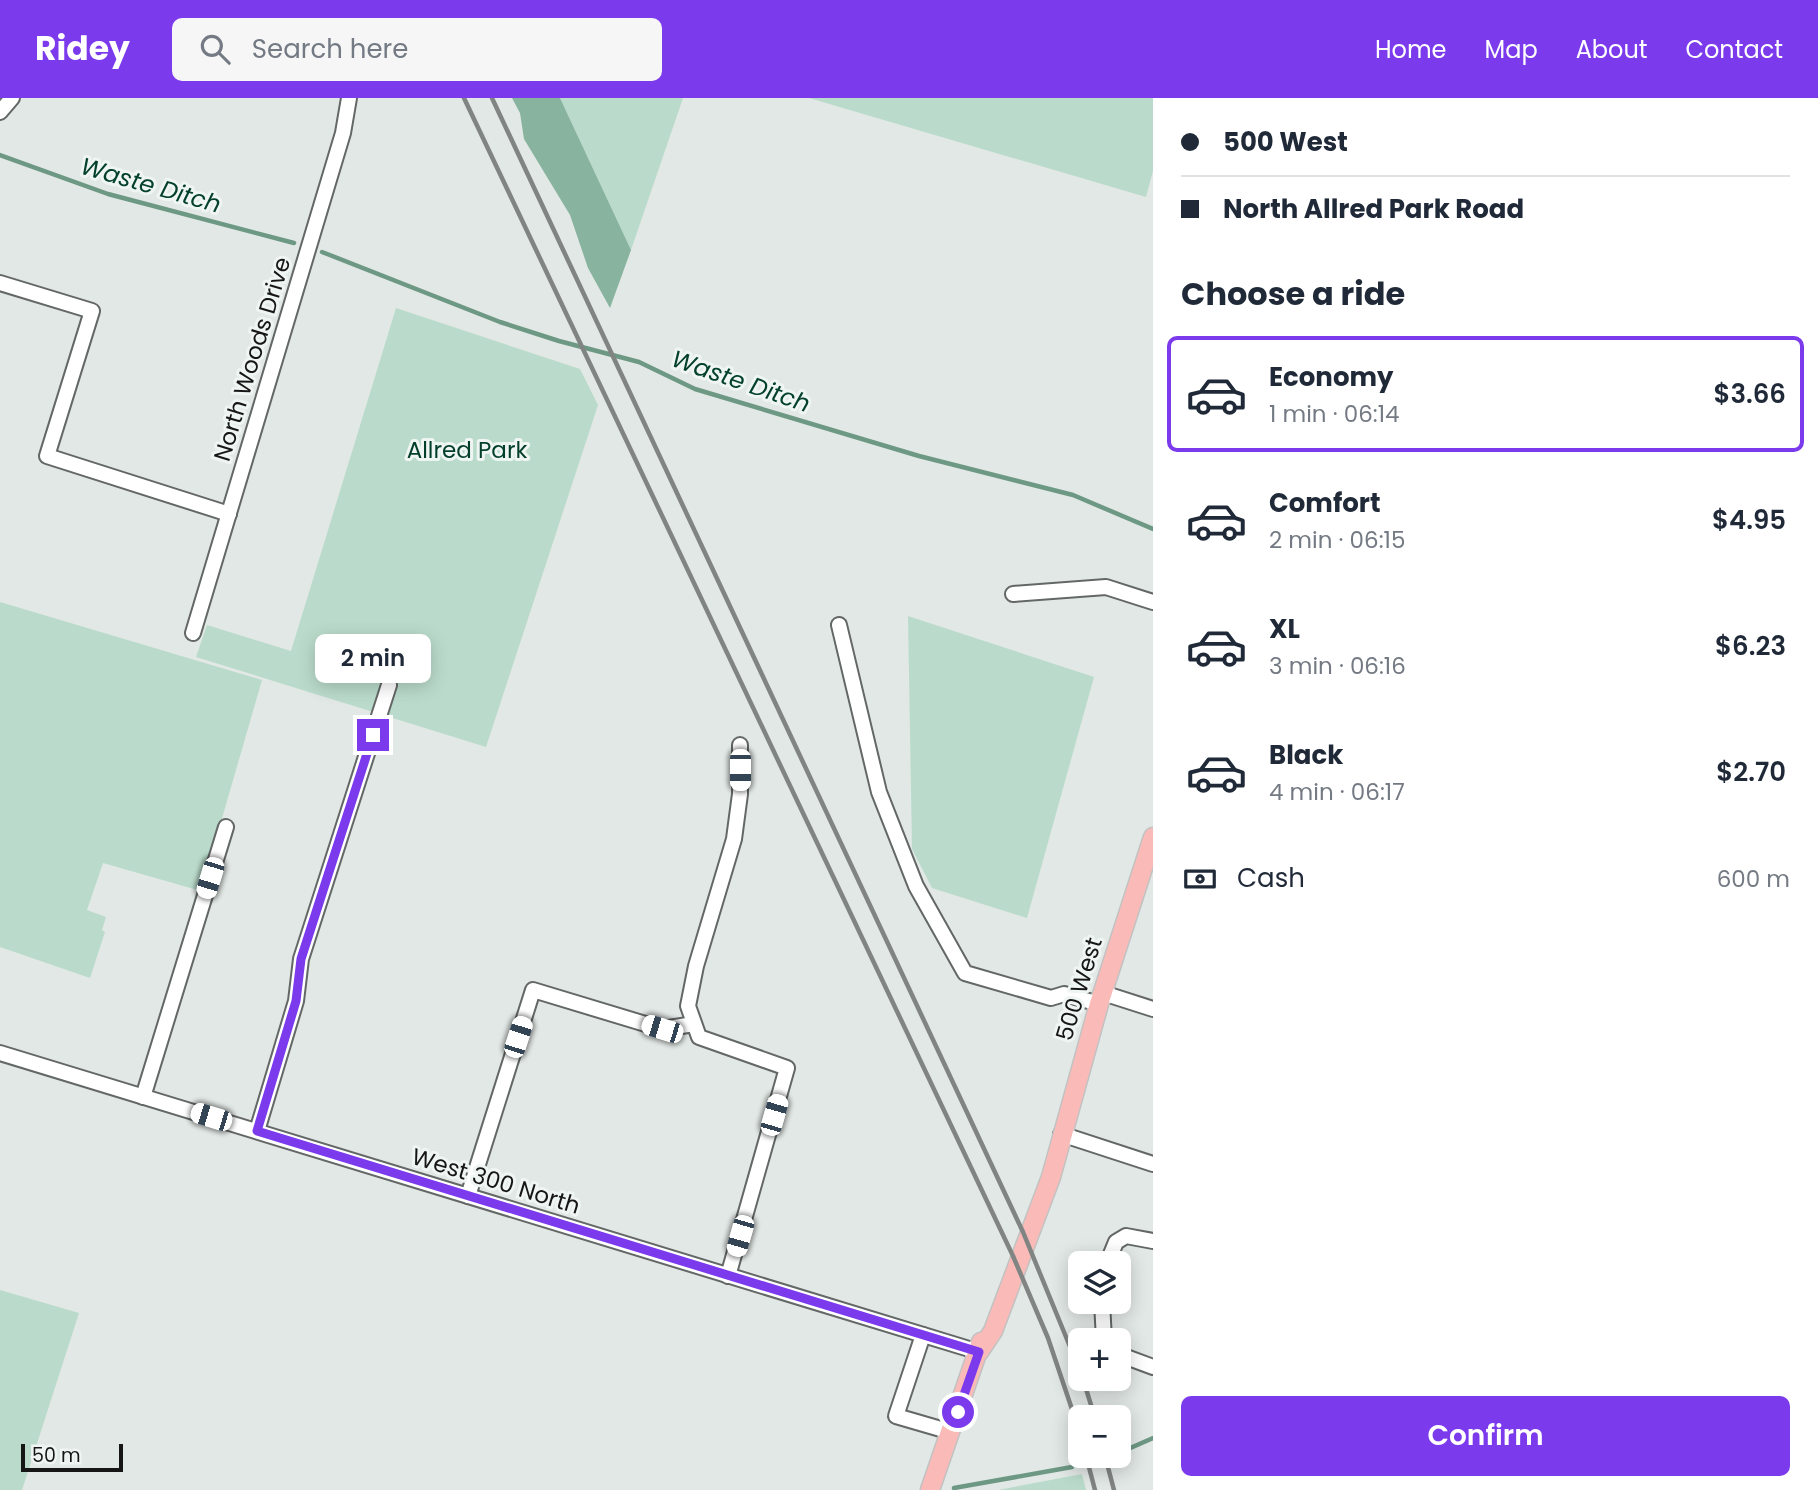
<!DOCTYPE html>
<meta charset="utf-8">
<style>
body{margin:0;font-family:Poppins,sans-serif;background:#f6f6f7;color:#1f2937;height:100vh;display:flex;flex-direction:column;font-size:26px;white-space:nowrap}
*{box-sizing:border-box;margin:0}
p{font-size:23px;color:#747a83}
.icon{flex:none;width:38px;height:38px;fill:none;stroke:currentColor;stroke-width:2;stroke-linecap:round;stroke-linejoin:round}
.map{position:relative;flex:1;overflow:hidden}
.drawer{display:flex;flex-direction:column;background:#fff;width:665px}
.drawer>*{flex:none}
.top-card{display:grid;align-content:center;height:154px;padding:0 28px;background:#fff}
.tools{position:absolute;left:1068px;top:1153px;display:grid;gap:14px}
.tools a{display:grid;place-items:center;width:63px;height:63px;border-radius:10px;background:#fff;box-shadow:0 4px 18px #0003;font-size:35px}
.scale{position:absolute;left:21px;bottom:18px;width:102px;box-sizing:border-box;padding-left:7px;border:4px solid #151615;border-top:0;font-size:19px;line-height:24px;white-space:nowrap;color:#151615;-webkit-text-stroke:5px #eff5f2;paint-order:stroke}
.end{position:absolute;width:32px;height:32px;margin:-16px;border:9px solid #7c3aed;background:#fff;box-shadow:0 0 0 4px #fff}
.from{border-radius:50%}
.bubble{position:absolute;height:49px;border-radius:10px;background:#fff;box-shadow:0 4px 18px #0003;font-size:23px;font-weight:600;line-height:49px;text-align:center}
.car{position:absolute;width:21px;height:42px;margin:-21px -10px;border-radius:9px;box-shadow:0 0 5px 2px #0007;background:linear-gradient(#fff 24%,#345 0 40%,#fff 0 76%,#345 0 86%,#fff 0)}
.top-card b{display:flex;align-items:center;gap:24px;height:66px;font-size:26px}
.top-card b+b{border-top:2px solid #e0e1e3}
.top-card i{width:18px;height:18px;background:#1f2937}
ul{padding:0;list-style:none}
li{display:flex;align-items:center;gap:21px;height:116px;margin:0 14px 10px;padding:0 14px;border:4px solid transparent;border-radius:10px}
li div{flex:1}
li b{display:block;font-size:26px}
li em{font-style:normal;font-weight:600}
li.on{border-color:#7c3aed}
li>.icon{width:63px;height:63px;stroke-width:1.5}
h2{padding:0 28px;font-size:32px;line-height:84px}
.pay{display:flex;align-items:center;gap:18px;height:77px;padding:0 28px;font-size:26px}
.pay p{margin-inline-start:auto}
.primary-button{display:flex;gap:14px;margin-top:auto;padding:14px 28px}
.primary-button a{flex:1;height:80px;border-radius:10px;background:#7c3aed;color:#fff;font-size:28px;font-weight:600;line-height:80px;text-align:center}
header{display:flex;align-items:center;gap:42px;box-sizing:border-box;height:98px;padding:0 35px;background:#7c3aed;color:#fff}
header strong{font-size:33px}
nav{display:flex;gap:38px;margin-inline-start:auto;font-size:24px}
.search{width:490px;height:63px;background:#f6f6f7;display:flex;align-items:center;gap:18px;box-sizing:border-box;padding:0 24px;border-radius:10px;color:#747a83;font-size:26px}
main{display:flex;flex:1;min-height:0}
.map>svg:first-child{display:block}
</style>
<header>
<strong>Ridey</strong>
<div class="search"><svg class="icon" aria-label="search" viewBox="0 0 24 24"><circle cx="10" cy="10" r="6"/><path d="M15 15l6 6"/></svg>Search here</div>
<nav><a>Home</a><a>Map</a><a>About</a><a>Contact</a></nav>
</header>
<main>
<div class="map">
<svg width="1153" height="1392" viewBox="0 0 1153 1392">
<rect width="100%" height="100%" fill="#e2e8e5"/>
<!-- green -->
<g fill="#badbcb">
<polygon points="560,0 683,0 631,152"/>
<polygon points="809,0 1153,0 1153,73 1146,99"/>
<polygon points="396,210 580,271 598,307 486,649 196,559 207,527 291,553"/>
<polygon points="0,504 262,582 201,793 103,765 87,812 106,819 102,832 105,834 90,880 0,849"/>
<polygon points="908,518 1094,579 1027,820 932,790 912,751"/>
<polygon points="0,1192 79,1215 22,1392 0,1392"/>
<polygon points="1082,1376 1086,1392 998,1392"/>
</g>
<!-- forest -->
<polygon fill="#88b39f" points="512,0 560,0 631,152 610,210 588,170 570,117 524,41 520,15"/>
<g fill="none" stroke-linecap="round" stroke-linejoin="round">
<!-- stream -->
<g stroke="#6d9884" stroke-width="4.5">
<polyline points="0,57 108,96 294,145"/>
<polyline points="322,154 500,224 559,243 639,264 695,291 919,358 1073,397 1153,431"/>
<polyline points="1128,1351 1153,1340"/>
<polyline points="954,1390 1072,1369"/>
</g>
<defs>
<g id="minor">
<polyline points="0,14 12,0"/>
<polyline points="0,185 92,213 47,358 229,416"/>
<polyline points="1013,496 1106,489 1153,504"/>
<polyline points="839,527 879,694 916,788 965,875 1051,900 1064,896 1099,906"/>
<polyline points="193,535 343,35 349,0"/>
<polyline points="1103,895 1153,911"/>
<polyline points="0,955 979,1254"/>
<polyline points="143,999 226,729"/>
<polyline points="257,1033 296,903 301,861 389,587"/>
<polyline points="1061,1036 1153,1066"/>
<polyline points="468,1098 533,892 662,931 694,926"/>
<polyline points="1107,1166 1116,1144 1126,1138 1153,1143"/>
<polyline points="728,1178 787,970 699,939 688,908 696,868 734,741 740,696 740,647"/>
<polyline points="1102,1204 1104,1242"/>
<polyline points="923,1237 896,1318 951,1334"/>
<polyline points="1118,1256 1153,1269"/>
</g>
<g id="major">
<polyline points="979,1254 993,1233 1051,1079 1099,906 1153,739"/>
<polyline points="930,1392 981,1244"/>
</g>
</defs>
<!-- minor casing -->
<use href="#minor" stroke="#636866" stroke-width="18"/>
<!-- major casing -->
<use href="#major" stroke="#c2c2c2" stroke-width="21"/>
<!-- minor -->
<use href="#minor" stroke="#fff" stroke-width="14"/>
<!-- major -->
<use href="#major" stroke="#fabbb8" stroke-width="18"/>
<!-- rail -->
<g stroke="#808482" stroke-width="4.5">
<polyline points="464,0 1013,1158 1048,1240 1080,1335"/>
<polyline points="492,0 1023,1134 1080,1273"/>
<polyline points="1083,1281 1095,1320"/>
<polyline points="1086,1358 1095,1392"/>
<polyline points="1105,1358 1114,1392"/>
</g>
</g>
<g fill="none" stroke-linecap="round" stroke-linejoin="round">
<!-- route -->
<polyline stroke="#7c3aed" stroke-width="9" points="373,637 301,861 296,903 257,1033 979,1254 958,1314"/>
</g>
<g text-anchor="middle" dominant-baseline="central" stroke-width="6" stroke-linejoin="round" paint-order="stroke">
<!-- street labels -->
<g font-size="23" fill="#151615" stroke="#eff5f2">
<text transform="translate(252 261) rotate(-73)">North Woods Drive</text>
<text transform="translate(1079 891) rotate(-73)">500 West</text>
<text transform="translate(496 1083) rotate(17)">West 300 North</text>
</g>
<!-- park labels -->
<g font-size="23" fill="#023f2b" stroke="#eff5f2">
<text x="467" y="352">Allred Park</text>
</g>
<!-- water labels -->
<g font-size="24" font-style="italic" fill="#04412d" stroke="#eff5f2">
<text transform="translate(151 87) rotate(16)">Waste Ditch</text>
<text transform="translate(741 283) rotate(19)">Waste Ditch</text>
</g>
</g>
</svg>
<div class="tools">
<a><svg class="icon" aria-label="layers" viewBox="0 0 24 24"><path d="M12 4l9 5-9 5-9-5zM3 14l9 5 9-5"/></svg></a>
<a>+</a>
<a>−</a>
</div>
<div class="scale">50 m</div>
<i class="end from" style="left:958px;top:1314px"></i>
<i class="end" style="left:373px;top:637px"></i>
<div class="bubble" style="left:315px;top:536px;width:116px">2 min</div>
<i class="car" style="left:740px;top:672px;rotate:180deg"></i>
<i class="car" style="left:210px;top:780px;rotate:197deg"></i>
<i class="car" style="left:662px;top:931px;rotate:287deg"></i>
<i class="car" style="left:518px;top:939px;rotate:18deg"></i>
<i class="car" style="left:774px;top:1017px;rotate:16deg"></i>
<i class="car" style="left:211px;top:1019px;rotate:287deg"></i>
<i class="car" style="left:740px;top:1138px;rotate:196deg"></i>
</div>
<section class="drawer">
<div class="top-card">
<b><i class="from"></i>500 West</b>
<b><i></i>North Allred Park Road</b>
</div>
<h2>Choose a ride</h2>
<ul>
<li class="on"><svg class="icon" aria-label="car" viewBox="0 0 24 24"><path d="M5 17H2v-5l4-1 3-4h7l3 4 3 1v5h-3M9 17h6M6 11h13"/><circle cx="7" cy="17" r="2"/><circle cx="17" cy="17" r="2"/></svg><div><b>Economy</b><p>1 min · 06:14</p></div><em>$3.66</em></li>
<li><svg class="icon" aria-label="car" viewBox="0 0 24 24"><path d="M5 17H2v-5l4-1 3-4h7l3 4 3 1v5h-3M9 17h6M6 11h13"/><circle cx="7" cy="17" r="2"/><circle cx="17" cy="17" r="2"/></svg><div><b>Comfort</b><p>2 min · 06:15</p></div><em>$4.95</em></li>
<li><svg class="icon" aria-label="car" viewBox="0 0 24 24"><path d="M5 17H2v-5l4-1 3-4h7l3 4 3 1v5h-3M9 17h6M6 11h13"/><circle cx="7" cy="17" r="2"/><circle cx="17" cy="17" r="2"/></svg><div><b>XL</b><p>3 min · 06:16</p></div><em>$6.23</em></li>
<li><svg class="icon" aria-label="car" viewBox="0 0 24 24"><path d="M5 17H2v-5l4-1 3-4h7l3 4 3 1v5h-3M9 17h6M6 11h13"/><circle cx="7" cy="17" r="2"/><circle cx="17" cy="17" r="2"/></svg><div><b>Black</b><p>4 min · 06:17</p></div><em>$2.70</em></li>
</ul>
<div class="pay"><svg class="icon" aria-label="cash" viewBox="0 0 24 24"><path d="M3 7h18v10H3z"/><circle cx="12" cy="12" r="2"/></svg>Cash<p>600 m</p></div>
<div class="primary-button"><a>Confirm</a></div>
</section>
</main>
